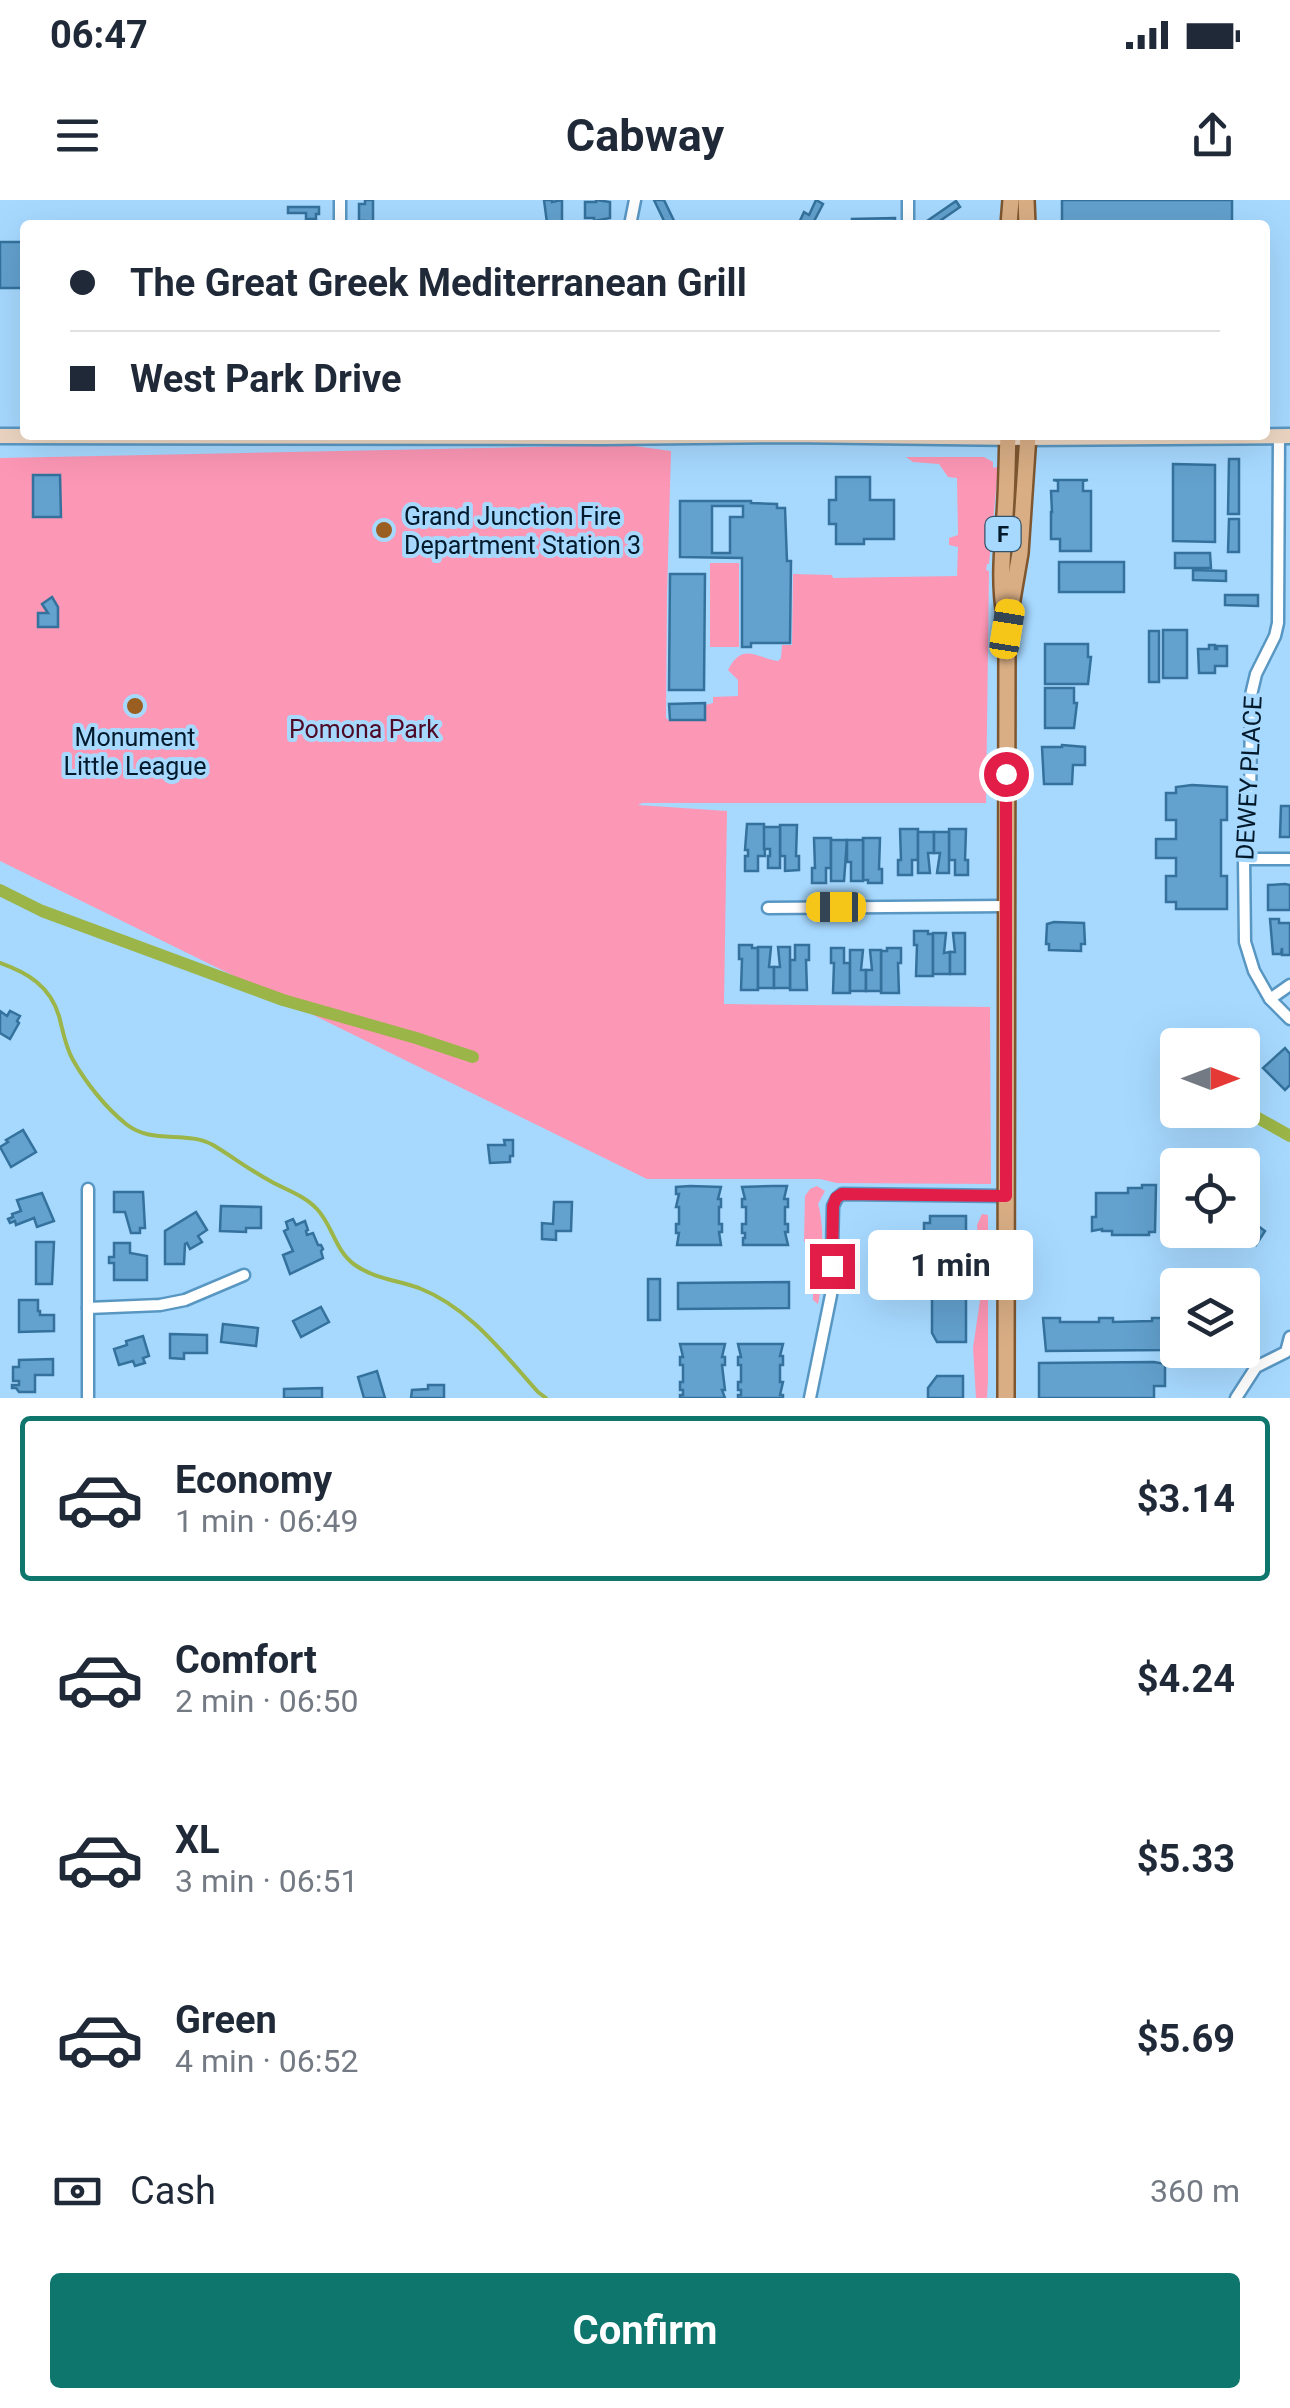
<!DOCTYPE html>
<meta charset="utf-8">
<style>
body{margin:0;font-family:Roboto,sans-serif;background:#f6f6f7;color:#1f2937;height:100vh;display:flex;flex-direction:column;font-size:38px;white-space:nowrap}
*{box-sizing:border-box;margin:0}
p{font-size:32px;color:#747a83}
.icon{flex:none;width:55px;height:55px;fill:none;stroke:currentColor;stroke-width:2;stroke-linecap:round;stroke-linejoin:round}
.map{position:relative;height:1198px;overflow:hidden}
.drawer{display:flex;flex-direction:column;background:#fff;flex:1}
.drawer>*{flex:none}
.guide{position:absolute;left:20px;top:20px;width:1250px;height:220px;border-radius:10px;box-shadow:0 10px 40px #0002;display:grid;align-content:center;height:220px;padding:0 50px;background:#fff}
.needle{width:65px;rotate:90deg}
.buttons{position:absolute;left:1160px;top:828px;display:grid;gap:20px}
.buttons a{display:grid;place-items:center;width:100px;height:100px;border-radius:10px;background:#fff;box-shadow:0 10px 40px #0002;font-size:50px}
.end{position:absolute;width:45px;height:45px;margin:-22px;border:12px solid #e11d48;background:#fff;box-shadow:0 0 0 5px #fff}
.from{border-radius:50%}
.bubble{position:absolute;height:70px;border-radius:10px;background:#fff;box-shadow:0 10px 40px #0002;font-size:32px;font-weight:700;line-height:70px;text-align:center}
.car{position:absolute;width:30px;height:60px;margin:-30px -15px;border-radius:12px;box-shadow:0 0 8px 2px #0007;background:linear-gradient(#f5c518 24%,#345 0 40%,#f5c518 0 76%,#345 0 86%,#f5c518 0)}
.guide b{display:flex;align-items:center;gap:35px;height:95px;font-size:38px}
.guide b+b{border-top:2px solid #e0e1e3}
.guide i{width:25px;height:25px;background:#1f2937}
ul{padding:18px 0 0;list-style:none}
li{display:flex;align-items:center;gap:30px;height:165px;margin:0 20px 15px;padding:0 30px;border:5px solid transparent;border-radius:10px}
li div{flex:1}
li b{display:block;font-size:38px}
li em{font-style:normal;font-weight:700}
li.on{border-color:#0f766e}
li>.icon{width:90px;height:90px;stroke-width:1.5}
.pay{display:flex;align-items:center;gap:25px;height:110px;padding:0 50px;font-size:38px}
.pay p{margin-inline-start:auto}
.button{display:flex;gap:20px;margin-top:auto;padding:20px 50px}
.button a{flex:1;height:115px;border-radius:10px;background:#0f766e;color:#fff;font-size:40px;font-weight:700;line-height:115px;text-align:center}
.status{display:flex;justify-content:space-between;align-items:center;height:70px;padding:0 50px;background:#fff;direction:ltr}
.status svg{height:28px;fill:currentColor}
header{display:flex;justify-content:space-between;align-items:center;height:130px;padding:0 50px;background:#fff;font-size:45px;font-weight:700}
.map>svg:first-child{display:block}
</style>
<div class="status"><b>06:47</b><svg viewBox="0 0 49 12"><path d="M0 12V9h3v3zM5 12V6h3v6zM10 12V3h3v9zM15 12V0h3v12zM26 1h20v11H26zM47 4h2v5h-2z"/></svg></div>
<header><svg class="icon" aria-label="menu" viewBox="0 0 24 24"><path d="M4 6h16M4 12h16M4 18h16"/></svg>Cabway<svg class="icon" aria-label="share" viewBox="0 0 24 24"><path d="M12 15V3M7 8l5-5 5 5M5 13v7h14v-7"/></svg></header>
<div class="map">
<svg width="1290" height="1198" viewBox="0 0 1290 1198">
<rect width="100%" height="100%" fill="#a7d9ff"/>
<!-- green -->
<g fill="#fc97b5">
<path d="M627,245L671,251L667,396L666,518L670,521L705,520V505L713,503V497L738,496V480L728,470C742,442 755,457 778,461L781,458L782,445H792L793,374L832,375L833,378L957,376L958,347L949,345V338L958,335L957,278L948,277L939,264L913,262L906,257H984L993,262V268L996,267L998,269L989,364H987L986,370L989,371L986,603H642L638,605L727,611L724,804L990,807L991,984L837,983L820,979H647L0,661V258Z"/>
<rect x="710" y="363" width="29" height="84"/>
<path d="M817,986L825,991L818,1004C825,1025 823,1082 818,1104L813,1100V1052L804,1041L805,996L810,989Z"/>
<polygon points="982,1014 988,1015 988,1179 987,1198 976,1198 973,1148 983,1080 977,1025"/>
</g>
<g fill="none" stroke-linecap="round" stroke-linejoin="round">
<!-- stream -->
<path stroke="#9bb548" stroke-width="4" d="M0,763C28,773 50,786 59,816C63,831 65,846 73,860C86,883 106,908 126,924C152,945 186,930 213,945C233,957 251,971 272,982C287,990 305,996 317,1009C333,1026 335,1051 355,1065C375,1079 397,1080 419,1088C470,1108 503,1153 538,1192L546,1198"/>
<!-- canal -->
<g stroke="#9bb548" stroke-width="12">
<polyline points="0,690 42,711 283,800 416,838 473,857"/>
<polyline points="1258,918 1290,936"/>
</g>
</g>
<!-- building -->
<g fill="#63a1ce" stroke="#34729d" stroke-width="2.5" fill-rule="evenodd">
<polygon points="365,0 373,0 373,25 365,25 365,21 359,21 359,4 365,4"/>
<polygon points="544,0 552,0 552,2 562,0 562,25 547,23"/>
<polygon points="596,0 610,2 610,18 594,21 594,18 585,18 585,2 596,2"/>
<polygon points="654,0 664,0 676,25 666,25"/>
<polygon points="816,0 823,4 812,25 798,25 804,12 809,15"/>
<rect x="1062" y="0" width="170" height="25"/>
<polygon points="956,1 960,7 934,25 930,25 927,21"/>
<polygon points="288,7 319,7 319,14 316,14 316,19 306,19 306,13 288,13"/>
<polygon points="895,18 895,25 852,25 852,19"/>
<polygon points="0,42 25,42 25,110 22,110 22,88 0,88"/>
<polygon points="1229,259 1239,259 1239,314 1228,314"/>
<polygon points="1173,264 1215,265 1215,342 1173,341"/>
<polygon points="33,275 60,275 61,317 33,317"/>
<polygon points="836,277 870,277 870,300 894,300 894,339 864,339 864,344 836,344 836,324 829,324 829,300 836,300"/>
<polygon points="1053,280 1088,280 1083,281 1083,291 1091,291 1091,351 1060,351 1060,339 1051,339 1051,312 1052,312 1051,291 1058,291 1058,281"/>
<path d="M680,301H751V303L777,304V308H785L787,361H791L790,443H751V447H742V358L680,357ZM712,306H743V317H730V353H712Z"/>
<polygon points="1229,319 1239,319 1239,352 1228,352"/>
<polygon points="1175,353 1210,353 1211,368 1175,368"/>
<rect x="1059" y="362" width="65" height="30"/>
<polygon points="1193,370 1226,371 1226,381 1193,380"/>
<polygon points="670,374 705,374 704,490 669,490"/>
<polygon points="1225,395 1258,395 1258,406 1225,405"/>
<polygon points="52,397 58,407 58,427 38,427 38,413 48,413 42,404"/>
<rect x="1163" y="430" width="24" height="48"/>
<rect x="1149" y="431" width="10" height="51"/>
<polygon points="1045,444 1088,444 1088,457 1091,457 1088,484 1045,484"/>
<polygon points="1209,445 1215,445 1215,449 1217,449 1217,446 1227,446 1227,466 1215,466 1215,473 1199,473 1198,449 1209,449"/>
<polygon points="1045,488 1074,488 1074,503 1077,503 1074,528 1045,528"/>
<polygon points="705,503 705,520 670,520 669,504"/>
<polygon points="1062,545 1085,547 1085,565 1073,565 1072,584 1044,584 1042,547 1062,547"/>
<polygon points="1192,585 1227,587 1227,620 1221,620 1221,676 1227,676 1227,709 1176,709 1176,702 1166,702 1166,676 1176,676 1176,658 1156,658 1156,639 1176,639 1176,620 1166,620 1166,593 1176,593 1176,587"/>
<polygon points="1281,606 1290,606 1290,637 1280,637"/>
<polygon points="747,624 764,624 765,656 758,656 758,671 745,671 745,656 748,656 748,650 745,650"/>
<polygon points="780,625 797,625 796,656 799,656 799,670 785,671 785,656 780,656"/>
<polygon points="764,627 780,627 780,668 768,668 768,656 770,656 770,649 764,649"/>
<polygon points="900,629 918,629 918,660 912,660 912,675 898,675 898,660 901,660"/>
<polygon points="949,629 966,629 965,660 968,660 968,675 955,675 955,660 949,660"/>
<polygon points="918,632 934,632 934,653 928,653 930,673 918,673"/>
<polygon points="934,632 949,632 949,673 937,673 940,653 934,653"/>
<polygon points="814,638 831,638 831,668 826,668 826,683 812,683 812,668 815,668"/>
<polygon points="863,638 880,638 879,669 882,669 882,683 868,683 868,680 863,680"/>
<polygon points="831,640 847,640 844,681 831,681"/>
<polygon points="847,640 863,640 863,681 851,681 851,662 847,662"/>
<polygon points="1285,684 1290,685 1290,710 1268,710 1268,685"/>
<polygon points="1270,719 1279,719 1279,723 1290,723 1290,755 1282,755 1282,748 1281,754 1273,754"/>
<polygon points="1054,722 1084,723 1085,744 1081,744 1081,751 1049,750 1049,744 1046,744 1047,724"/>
<polygon points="914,731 928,731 928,734 933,734 933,776 916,776 917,745 914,745"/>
<polygon points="933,733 946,733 944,753 950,752 950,774 933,774"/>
<polygon points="953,733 965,733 965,774 950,774 950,752 955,752"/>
<polygon points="739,745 752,745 752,748 758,748 758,790 741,790 742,759 739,759"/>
<polygon points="795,745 809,745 809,760 806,760 807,790 790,790 790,760 795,760"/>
<polygon points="758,747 771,747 769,767 774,767 774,788 758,788"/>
<polygon points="778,747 790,747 790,788 774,788 774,767 780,767"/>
<polygon points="831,748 844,748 844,763 850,763 850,793 833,793 834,763 831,763"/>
<polygon points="887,748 901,748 901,763 898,763 899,793 881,793 881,751 887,751"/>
<polygon points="850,750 863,750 861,770 866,770 866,791 850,791"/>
<polygon points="870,750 881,750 881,791 866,791 866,770 872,770"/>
<polygon points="0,811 7,816 10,811 20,816 17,821 19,823 10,839 0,833"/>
<polygon points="1285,848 1290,854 1290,885 1285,890 1263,868"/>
<polygon points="23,930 36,952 11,967 0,947 8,942 6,940"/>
<polygon points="504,940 513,940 513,956 510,956 510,962 490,963 488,945 505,945"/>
<polygon points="1142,985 1156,985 1155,1032 1149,1032 1149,1035 1112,1035 1112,1031 1102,1031 1102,1029 1092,1031 1092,1017 1096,1017 1096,993 1128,993 1128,988 1142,988"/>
<polygon points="690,986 721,987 718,999 721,999 721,1007 719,1007 719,1024 722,1024 722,1032 719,1032 721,1045 677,1045 679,1033 676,1033 676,1024 679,1024 679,1007 676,1007 679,994 676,994 676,987"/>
<polygon points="773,986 787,986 784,999 788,999 788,1007 785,1007 785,1024 788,1024 788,1032 785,1032 788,1045 743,1045 743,1038 745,1038 745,1033 742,1033 742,1024 746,1024 746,1007 742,1007 742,999 745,999 742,987"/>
<polygon points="114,992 143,992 145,1028 140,1028 140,1033 131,1033 125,1012 114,1012"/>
<polygon points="42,993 54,1021 37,1027 34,1018 16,1025 15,1021 10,1023 8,1019 13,1017 12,1014 21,1011 17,1000"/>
<polygon points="554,1002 572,1002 571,1031 556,1031 556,1040 542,1039 542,1023 553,1024"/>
<polygon points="221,1006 261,1007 261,1028 246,1028 246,1032 220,1031"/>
<polygon points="1245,1011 1252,1016 1250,1020 1265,1031 1256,1045 1233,1031 1242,1030 1242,1015"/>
<polygon points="196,1012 207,1030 198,1036 202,1042 190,1049 187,1043 185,1044 184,1064 165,1064 165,1031"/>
<polygon points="930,1016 966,1016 966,1142 937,1142 932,1133 932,1096 924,1096 924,1023 930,1023"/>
<polygon points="293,1019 296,1025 305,1021 308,1030 306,1031 307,1035 313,1033 318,1045 321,1045 323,1049 321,1051 323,1058 290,1074 283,1055 293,1051 284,1031 288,1029 286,1022"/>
<polygon points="36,1042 54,1042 52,1084 36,1084"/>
<polygon points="114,1043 130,1043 130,1053 147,1056 147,1080 114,1080 114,1063 109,1063 109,1057 114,1057"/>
<rect x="648" y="1079" width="12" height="41"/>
<polygon points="789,1082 789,1108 678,1109 678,1083"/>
<polygon points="19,1100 38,1100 38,1111 40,1111 40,1115 54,1115 54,1131 19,1132"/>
<polygon points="321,1107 329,1122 301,1137 293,1121"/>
<polygon points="1043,1118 1060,1118 1060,1122 1099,1122 1099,1118 1113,1118 1113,1122 1152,1121 1152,1118 1166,1118 1166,1150 1046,1151"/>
<polygon points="223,1124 258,1128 256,1146 221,1142"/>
<polygon points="170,1134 207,1135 207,1153 184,1153 184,1159 170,1158"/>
<polygon points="143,1136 149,1156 143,1158 145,1163 135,1166 133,1161 119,1165 114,1149 127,1145 126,1141"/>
<polygon points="680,1144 725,1144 722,1157 725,1157 725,1165 722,1165 725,1190 722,1190 725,1198 680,1198 680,1195 683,1195 683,1190 680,1190 680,1182 683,1182 683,1165 680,1165 680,1157 683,1157"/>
<polygon points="738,1144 783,1144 780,1156 783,1156 783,1165 780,1165 780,1182 783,1182 780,1195 783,1195 783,1198 738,1198 738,1195 741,1195 741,1190 738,1190 738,1182 741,1182 741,1165 738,1165 738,1157 741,1157"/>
<polygon points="53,1159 53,1175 35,1175 35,1192 19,1192 16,1188 12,1188 12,1185 19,1185 19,1181 13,1181 13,1167 19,1167 19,1160"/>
<polygon points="1154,1162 1165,1164 1165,1186 1154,1186 1154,1198 1039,1198 1039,1163"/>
<polygon points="377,1171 385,1198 364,1198 358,1177"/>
<polygon points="937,1176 963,1176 963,1198 928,1198 928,1188"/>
<polygon points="428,1185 444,1185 444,1198 411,1198 412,1190 428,1189"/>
<polygon points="322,1188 322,1198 284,1198 284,1189"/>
</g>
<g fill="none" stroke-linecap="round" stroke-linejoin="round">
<defs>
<g id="street">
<polyline points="340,0 340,25"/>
<polyline points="908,0 908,25"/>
<polyline points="630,25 635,0"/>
<polyline points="1279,236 1278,423 1275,436 1256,474 1251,495 1250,614 1244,659 1245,742 1254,771 1270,799 1290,819"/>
<polyline points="1244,659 1290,659"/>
<polyline points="768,708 1006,706"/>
<polyline points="1270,799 1290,785"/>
<polyline points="88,989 88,1198"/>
<polyline points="88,1108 160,1105 185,1100 244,1075"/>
<polyline points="810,1198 831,1095 833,1006 837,998 842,994 1006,996"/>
<polyline points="1236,1198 1256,1167 1286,1152 1290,1137"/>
</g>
<polyline id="secondary" points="0,236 604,237 790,235 1027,238 1290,236"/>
<g id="primary">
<polyline points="1026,0 1027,25"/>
<polyline points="1009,25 1011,0"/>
<path d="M1005,415C999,380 1003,349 1005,314C1007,287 1007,261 1008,235"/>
<polyline points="1006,1198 1007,429 1020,353 1028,235"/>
</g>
</defs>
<!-- street casing -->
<use href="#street" stroke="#5997c3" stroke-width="15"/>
<!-- secondary casing -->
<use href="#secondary" stroke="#5997c3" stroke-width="19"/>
<!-- primary casing -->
<use href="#primary" stroke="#7e5730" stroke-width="20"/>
<!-- street -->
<use href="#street" stroke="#fff" stroke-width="10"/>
<!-- secondary -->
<use href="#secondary" stroke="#ecd6c2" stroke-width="14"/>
<!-- primary -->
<use href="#primary" stroke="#d9ae85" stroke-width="15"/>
</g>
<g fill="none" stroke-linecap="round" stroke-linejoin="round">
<!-- route -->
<polyline stroke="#e11d48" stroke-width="12" points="832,1066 833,1006 836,998 842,994 1006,996 1006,574"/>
</g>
<!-- markers -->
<g fill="#9a5e21" stroke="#a7d9ff" stroke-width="4">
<circle cx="384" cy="330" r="10"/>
<circle cx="135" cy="506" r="10"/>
</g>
<g text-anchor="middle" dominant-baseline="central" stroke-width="8" stroke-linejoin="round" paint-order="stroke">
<!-- shield labels -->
<rect fill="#a7d9ff" stroke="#34536b" stroke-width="2.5" x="985.5" y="317" width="35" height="34" rx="8"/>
<g font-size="22" font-weight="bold" fill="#021a2b">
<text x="1003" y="334">F</text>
</g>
<!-- poi labels -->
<g font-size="25" fill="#021a2b" stroke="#a7d9ff" text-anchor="start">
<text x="404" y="316">Grand Junction Fire<tspan x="404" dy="29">Department Station 3</tspan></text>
<text x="135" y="537" text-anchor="middle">Monument<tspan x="135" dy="29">Little League</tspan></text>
</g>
<!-- park labels -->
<g font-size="25" fill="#4e0926" stroke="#a7d9ff">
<text x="364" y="529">Pomona Park</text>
</g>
<!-- street labels -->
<g font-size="25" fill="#021a2b" stroke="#a7d9ff">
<text transform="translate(1249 578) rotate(-87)">DEWEY PLACE</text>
</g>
</g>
</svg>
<div class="buttons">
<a><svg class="needle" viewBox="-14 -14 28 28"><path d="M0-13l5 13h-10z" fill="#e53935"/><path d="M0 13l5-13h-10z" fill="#747a83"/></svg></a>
<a><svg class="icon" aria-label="locate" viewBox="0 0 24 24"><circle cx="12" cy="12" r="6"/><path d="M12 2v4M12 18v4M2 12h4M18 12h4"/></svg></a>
<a><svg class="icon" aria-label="layers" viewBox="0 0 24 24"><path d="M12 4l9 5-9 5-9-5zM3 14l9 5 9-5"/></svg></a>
</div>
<i class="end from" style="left:1006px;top:574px"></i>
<i class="end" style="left:832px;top:1066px"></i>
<div class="bubble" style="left:868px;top:1030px;width:165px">1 min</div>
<i class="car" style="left:1007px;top:429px;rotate:9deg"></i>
<i class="car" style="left:836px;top:707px;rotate:270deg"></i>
<div class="guide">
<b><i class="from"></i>The Great Greek Mediterranean Grill</b>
<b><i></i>West Park Drive</b>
</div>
</div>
<section class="drawer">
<ul>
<li class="on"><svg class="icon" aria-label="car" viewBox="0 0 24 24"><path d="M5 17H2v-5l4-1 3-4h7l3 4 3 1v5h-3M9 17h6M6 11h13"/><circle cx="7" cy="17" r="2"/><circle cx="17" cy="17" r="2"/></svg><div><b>Economy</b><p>1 min · 06:49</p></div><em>$3.14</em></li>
<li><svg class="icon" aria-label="car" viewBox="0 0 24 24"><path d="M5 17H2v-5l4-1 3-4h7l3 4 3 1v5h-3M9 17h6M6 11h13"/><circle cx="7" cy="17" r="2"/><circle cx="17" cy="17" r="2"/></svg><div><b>Comfort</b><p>2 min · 06:50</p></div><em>$4.24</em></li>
<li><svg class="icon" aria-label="car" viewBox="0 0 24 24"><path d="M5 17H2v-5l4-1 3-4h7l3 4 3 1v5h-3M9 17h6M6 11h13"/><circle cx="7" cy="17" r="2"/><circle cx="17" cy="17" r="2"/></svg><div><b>XL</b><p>3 min · 06:51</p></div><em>$5.33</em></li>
<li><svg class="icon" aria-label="car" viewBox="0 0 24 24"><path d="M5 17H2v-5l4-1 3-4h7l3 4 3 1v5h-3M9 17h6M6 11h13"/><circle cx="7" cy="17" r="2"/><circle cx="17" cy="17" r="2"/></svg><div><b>Green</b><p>4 min · 06:52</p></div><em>$5.69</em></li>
</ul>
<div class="pay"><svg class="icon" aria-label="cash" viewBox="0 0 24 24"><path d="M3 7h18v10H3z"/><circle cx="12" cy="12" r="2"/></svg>Cash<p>360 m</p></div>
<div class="button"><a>Confirm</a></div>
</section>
